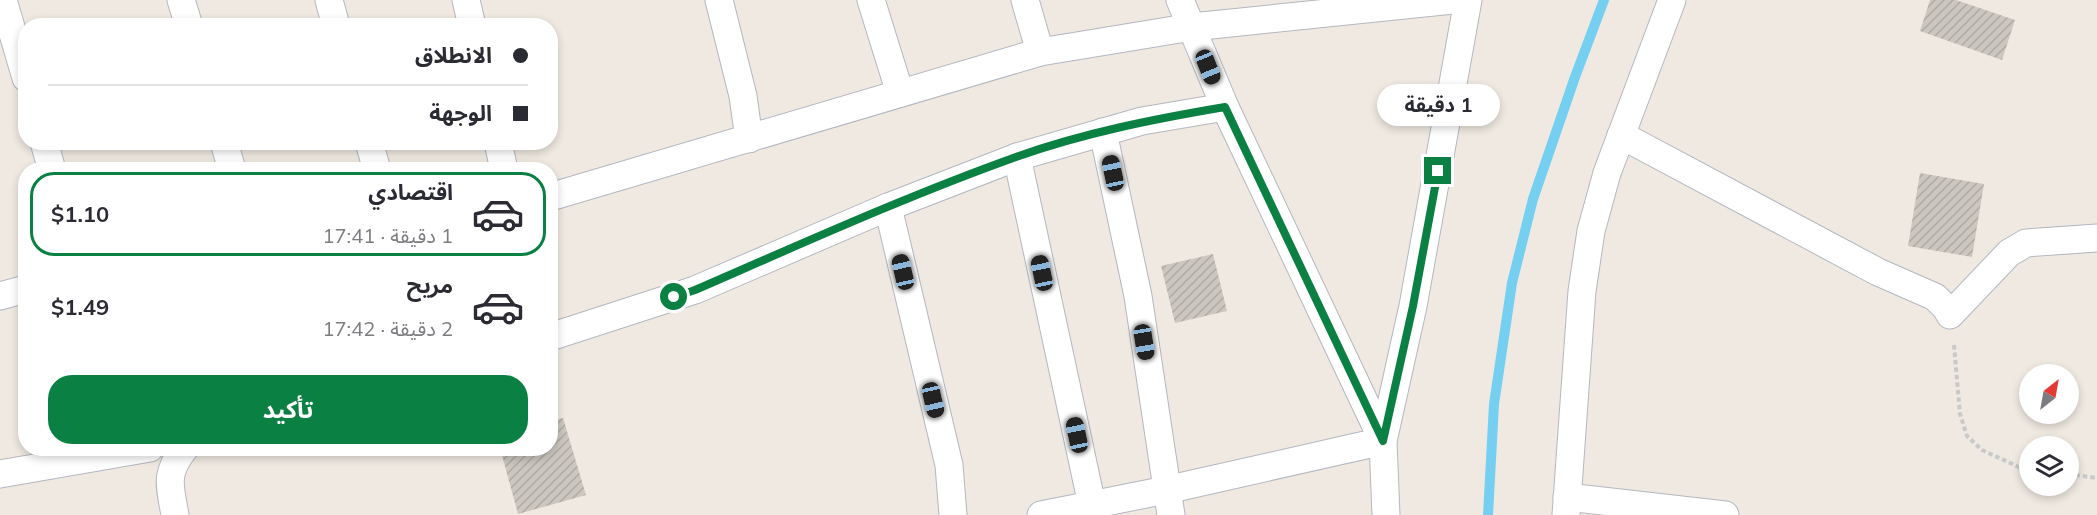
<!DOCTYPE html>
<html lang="ar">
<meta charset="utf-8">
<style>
body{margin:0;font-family:Mulish,"Noto Sans Arabic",sans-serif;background:#f7f7f7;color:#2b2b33;direction:rtl;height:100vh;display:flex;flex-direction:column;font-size:22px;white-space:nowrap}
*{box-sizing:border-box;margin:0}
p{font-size:20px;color:#7c7c81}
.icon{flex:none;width:33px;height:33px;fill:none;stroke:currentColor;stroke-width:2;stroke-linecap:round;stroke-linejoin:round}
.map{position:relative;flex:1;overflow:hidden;direction:ltr}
.panel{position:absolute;left:18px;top:162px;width:540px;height:294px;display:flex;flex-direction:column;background:#fff;border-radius:24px;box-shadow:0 3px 9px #0003;direction:rtl}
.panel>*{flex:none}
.guide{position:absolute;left:18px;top:18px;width:540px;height:132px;border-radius:24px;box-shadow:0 3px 9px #0003;direction:rtl;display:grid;align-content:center;height:132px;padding:0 30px;background:#fff}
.needle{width:39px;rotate:31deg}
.fabs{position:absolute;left:2019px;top:364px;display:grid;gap:12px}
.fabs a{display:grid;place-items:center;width:60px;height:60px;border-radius:50%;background:#fff;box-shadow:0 3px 9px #0003;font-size:30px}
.end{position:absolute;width:27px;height:27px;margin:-14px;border:8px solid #0b8043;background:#fff;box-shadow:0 0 0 3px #fff}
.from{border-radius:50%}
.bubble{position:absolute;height:42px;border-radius:21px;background:#fff;box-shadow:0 3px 9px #0003;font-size:20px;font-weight:700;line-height:42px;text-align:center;direction:rtl}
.car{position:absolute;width:18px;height:36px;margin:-18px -9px;border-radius:8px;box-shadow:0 0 4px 2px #0007;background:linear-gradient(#222 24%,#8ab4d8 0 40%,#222 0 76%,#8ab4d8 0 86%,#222 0)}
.guide b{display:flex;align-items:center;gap:21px;height:57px;font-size:22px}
.guide b+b{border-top:2px solid #e1e1e2}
.guide i{width:15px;height:15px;background:#2b2b33}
ul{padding:10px 0 0;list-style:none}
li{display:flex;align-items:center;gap:18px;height:84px;margin:0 12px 9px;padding:0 18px;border:3px solid transparent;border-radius:24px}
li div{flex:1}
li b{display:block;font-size:22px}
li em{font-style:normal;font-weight:700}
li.on{border-color:#0b8043}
li>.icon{width:54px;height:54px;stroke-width:1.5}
.cta{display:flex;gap:12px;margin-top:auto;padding:12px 30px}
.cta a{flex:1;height:69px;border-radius:24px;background:#0b8043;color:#fff;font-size:24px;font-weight:700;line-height:69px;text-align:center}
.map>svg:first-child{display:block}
</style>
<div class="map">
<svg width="2097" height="515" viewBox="0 0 2097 515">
<defs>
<pattern id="building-hatch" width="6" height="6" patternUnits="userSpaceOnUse" patternTransform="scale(1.5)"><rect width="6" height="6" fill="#cbc7bf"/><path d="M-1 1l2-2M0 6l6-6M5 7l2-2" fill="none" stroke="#afaba4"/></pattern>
</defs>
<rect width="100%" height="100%" fill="#efe9e1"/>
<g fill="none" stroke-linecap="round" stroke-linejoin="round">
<!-- stream -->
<polyline stroke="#75cff0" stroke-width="10" points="1488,515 1494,404 1512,283 1533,199 1575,77 1604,0"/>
</g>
<!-- building -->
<g fill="url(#building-hatch)">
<polygon points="1930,0 1956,0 2015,20 2002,60 1920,31"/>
<polygon points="1920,173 1984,184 1972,257 1908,246"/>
<polygon points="1213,254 1227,311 1175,323 1161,266"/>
<polygon points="563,418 586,495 518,514 500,448 550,448 550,421"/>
</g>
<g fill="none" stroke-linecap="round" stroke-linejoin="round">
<defs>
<g id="minor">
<polyline points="3,0 26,78"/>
<polyline points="181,0 189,26"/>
<polyline points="329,0 336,26"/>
<polyline points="466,0 472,26"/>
<polyline points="719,0 743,96 749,139"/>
<polyline points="871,0 900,93"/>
<polyline points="1025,0 1040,52"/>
<polyline points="1180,0 1225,107 1383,441 1386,515"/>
<polyline points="1103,132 1138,296 1171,515"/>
<polyline points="1621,135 1878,272 1935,297 1946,308 1950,315 2009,253 2026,243 2097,238"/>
<polyline points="44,142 52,170"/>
<polyline points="224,142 232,170"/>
<polyline points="369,142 377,170"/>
<polyline points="498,142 504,170"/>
<polyline points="1017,157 1092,505"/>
<polyline points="550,197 1040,52 1192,27 1453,0"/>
<polyline points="888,207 949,465 953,515"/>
<polyline points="0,296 26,289"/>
<polyline points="550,337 695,290 888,207 1017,157 1142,121 1225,107"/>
<polyline points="0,474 150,448"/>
<polyline points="1567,497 1725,515"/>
<path d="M175,515C170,486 164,474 185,448"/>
<polyline points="1041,515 1166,490 1383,441 1413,306 1468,0"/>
<polyline points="1566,515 1582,291 1591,231 1607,173 1672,0"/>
</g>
</defs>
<!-- minor casing -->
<use href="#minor" stroke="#b4b7c1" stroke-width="29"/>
<!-- path -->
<g stroke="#c9c9c9" stroke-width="4" stroke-dasharray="4.5 3" stroke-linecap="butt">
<polyline points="1954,345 1960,414 1967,436 1982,450 2021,468 2030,469"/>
<polyline points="2068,474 2097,478"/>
</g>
<!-- minor -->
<use href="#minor" stroke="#fff" stroke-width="27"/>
</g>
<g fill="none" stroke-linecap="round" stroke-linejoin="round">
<!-- route -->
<path stroke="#0b8043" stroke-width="8" d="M674,297L695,290C801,244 907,196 1016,157C1083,133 1154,119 1225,107L1383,441L1413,306L1438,171"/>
</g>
</svg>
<div class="fabs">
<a><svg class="needle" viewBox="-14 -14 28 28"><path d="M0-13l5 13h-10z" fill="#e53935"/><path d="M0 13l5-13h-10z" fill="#7c7c81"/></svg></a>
<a><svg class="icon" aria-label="layers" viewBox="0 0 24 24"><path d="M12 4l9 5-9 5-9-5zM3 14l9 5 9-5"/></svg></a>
</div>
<i class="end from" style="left:674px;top:297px"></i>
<i class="end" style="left:1438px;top:171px"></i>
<div class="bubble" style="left:1377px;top:84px;width:123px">1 دقيقة</div>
<i class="car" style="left:1208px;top:67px;rotate:158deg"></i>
<i class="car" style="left:1113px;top:173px;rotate:348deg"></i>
<i class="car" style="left:903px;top:272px;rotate:347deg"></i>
<i class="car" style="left:1042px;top:273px;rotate:348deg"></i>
<i class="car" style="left:1144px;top:342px;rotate:171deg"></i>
<i class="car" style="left:933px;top:400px;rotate:167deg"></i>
<i class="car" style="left:1077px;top:435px;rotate:348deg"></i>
<div class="guide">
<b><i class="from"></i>الانطلاق</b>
<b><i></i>الوجهة</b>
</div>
<section class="panel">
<ul>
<li class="on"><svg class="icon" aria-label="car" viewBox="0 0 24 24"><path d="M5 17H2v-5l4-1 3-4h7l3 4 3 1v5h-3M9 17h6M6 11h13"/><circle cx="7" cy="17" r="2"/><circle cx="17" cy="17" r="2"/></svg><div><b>اقتصادي</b><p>1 دقيقة · 17:41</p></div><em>$1.10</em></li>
<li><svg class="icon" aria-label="car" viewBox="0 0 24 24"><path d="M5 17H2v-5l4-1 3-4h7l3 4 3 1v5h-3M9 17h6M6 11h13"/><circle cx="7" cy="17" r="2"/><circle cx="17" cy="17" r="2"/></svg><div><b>مريح</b><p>2 دقيقة · 17:42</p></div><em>$1.49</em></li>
</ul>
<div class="cta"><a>تأكيد</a></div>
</section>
</div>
